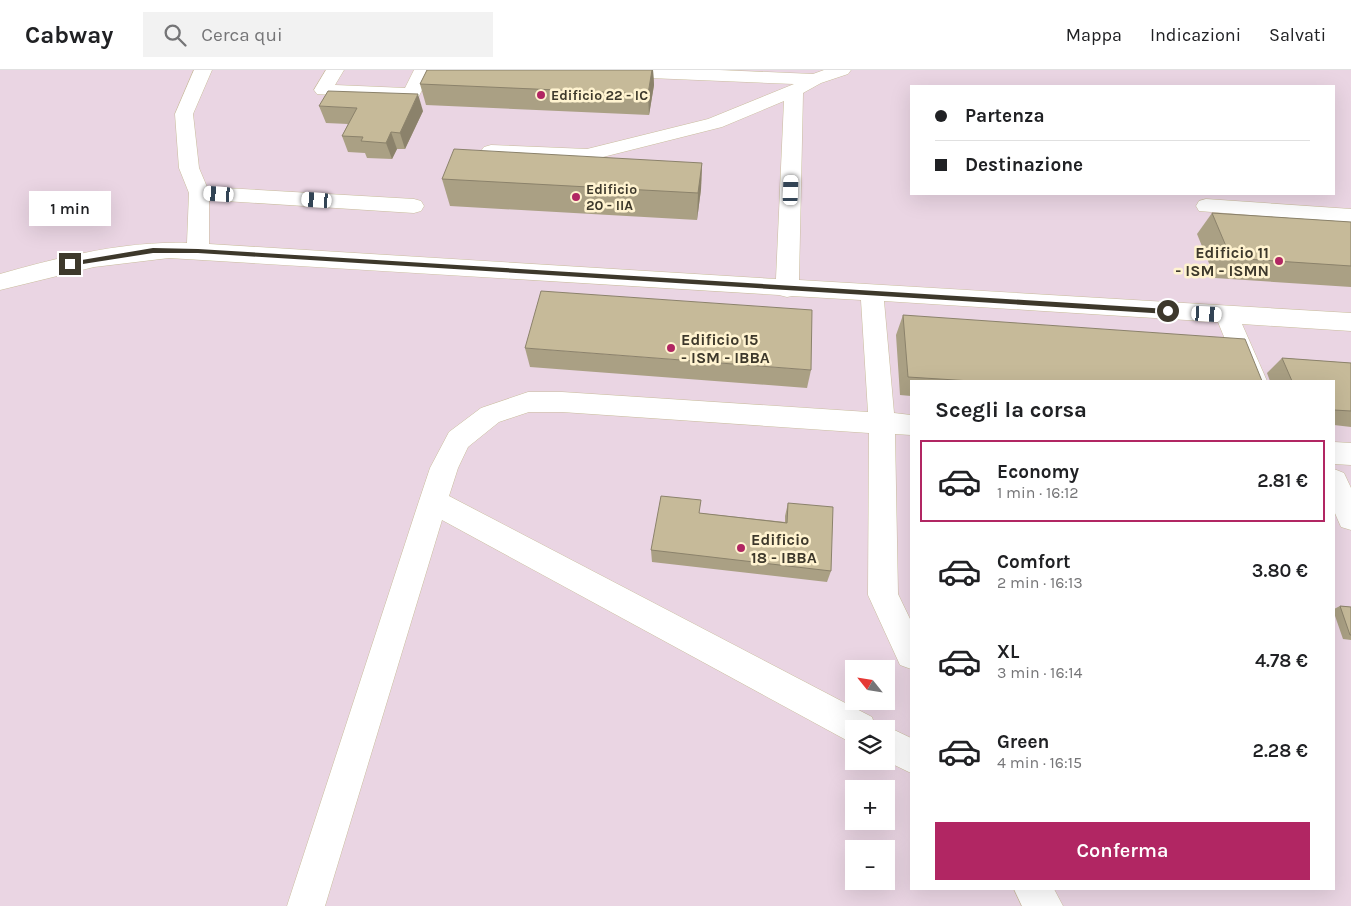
<!DOCTYPE html>
<html lang="it">
<meta charset="utf-8">
<style>
body{margin:0;font-family:Karla,sans-serif;background:#f2f2f2;color:#202124;height:100vh;display:flex;flex-direction:column;font-size:19px;white-space:nowrap}
*{box-sizing:border-box;margin:0}
p{font-size:16px;color:#757577}
.icon{flex:none;width:28px;height:28px;fill:none;stroke:currentColor;stroke-width:2;stroke-linecap:round;stroke-linejoin:round}
.map{position:relative;flex:1;overflow:hidden}
.side{position:absolute;left:910px;top:310px;width:425px;height:510px;display:flex;flex-direction:column;background:#fff;border-radius:0px;box-shadow:0 5px 20px #0002}
.side>*{flex:none}
.top-card{position:absolute;left:910px;top:15px;width:425px;height:110px;border-radius:0px;box-shadow:0 5px 20px #0002;display:grid;align-content:center;height:110px;padding:0 25px;background:#fff}
.needle{width:32px;rotate:300deg}
.fabs{position:absolute;left:845px;top:590px;display:grid;gap:10px}
.fabs a{display:grid;place-items:center;width:50px;height:50px;border-radius:0px;background:#fff;box-shadow:0 5px 20px #0002;font-size:25px}
.end{position:absolute;width:22px;height:22px;margin:-11px;border:6px solid #3d382b;background:#fff;box-shadow:0 0 0 2px #fff}
.from{border-radius:50%}
.bubble{position:absolute;height:35px;border-radius:0px;background:#fff;box-shadow:0 5px 20px #0002;font-size:16px;font-weight:600;line-height:35px;text-align:center}
.car{position:absolute;width:15px;height:30px;margin:-15px -8px;border-radius:6px;box-shadow:0 0 4px 1px #0007;background:linear-gradient(#fff 24%,#345 0 40%,#fff 0 76%,#345 0 86%,#fff 0)}
.top-card b{display:flex;align-items:center;gap:18px;height:48px;font-size:19px}
.top-card b+b{border-top:1px solid #e0e0e0}
.top-card i{width:12px;height:12px;background:#202124}
ul{padding:0;list-style:none}
li{display:flex;align-items:center;gap:15px;height:82px;margin:0 10px 8px;padding:0 15px;border:2px solid transparent;border-radius:0px}
li div{flex:1}
li b{display:block;font-size:19px}
li em{font-style:normal;font-weight:600}
li.selected{border-color:#b12663}
li>.icon{width:45px;height:45px;stroke-width:1.5}
h2{padding:0 25px;font-size:22px;line-height:60px}
.primary-button{display:flex;gap:10px;margin-top:auto;padding:10px 25px}
.primary-button a{flex:1;height:58px;border-radius:0px;background:#b12663;color:#fff;font-size:20px;font-weight:600;line-height:58px;text-align:center}
header{display:flex;align-items:center;gap:30px;box-sizing:border-box;height:70px;padding:0 25px;background:#fff;border-bottom:1px solid #e0e0e0}
header strong{font-size:24px}
nav{display:flex;gap:28px;margin-inline-start:auto;font-size:18px}
.search{width:350px;height:45px;background:#f2f2f2;display:flex;align-items:center;gap:12px;box-sizing:border-box;padding:0 18px;border-radius:0px;color:#757577;font-size:19px}
.map>svg:first-child{display:block}
</style>
<header>
<strong>Cabway</strong>
<div class="search"><svg class="icon" aria-label="search" viewBox="0 0 24 24"><circle cx="10" cy="10" r="6"/><path d="M15 15l6 6"/></svg>Cerca qui</div>
<nav><a>Mappa</a><a>Indicazioni</a><a>Salvati</a></nav>
</header>
<div class="map">
<svg width="1351" height="836" viewBox="0 0 1351 836">
<rect width="100%" height="100%" fill="#f1e5c3"/>
<!-- commercial -->
<path fill="#ead5e3" fill-rule="evenodd" d="M0,0H1351V836H0ZM911,16H1334V124H911ZM911,311H1334V819H911ZM854,599H886V631H854ZM854,659H886V691H854ZM854,719H886V751H854ZM854,779H886V811H854Z"/>
<g fill="none" stroke-linecap="round" stroke-linejoin="round">
<defs>
<g id="minor">
<path d="M194,0H212L193,44L199,98L207,117L414,129L421,131L424,136L421,141L414,143L209,130V174L776,209L784,31L722,57L587,91L491,87L484,85L481,81L484,77L491,75L587,79L708,49L794,14L578,5L572,4L569,0H719L813,4L824,0H851L848,4L821,13L803,23L799,210L1351,243V261L1242,254L1267,311H1242L1218,252L884,231L894,343L911,345V365L895,364L898,524L911,551V599L900,595L868,525L869,363L562,342H529L499,352L468,377L458,398L449,426L872,647L876,659H854V673L848,671L442,450L325,836H287L419,431L430,398L449,362L481,338L528,322H562L868,342L861,230L792,226L787,227L779,225L169,188L94,197L0,220V204C60,187 124,171 187,173L189,123L179,98L175,44Z"/>
<polygon points="326,0 344,0 335,15 405,18 414,0 432,0 418,28 411,30 317,24 314,20"/>
<polygon points="1206,129 1351,139 1351,153 1199,141 1196,136 1199,131"/>
<polygon points="1334,372 1351,373 1351,395 1334,394"/>
<polygon points="1334,399 1344,403 1351,418 1351,460 1341,457 1334,441"/>
<polygon points="886,656 911,668 911,703 886,691 886,659 880,659"/>
<polygon points="1014,819 1054,819 1063,836 1022,836"/>
</g>
</defs>
<!-- minor casing -->
<use href="#minor" stroke="#c9bd9c" stroke-width="1"/>
<!-- minor -->
<use href="#minor" fill="#fff" fill-rule="evenodd"/>
</g>
<!-- wall -->
<g fill="#aaa084">
<polygon points="427,0 653,0 654,15 649,45 426,35 420,14"/>
<polygon points="319,36 423,41 405,79 397,79 392,89 367,88 365,83 348,82 342,66 348,54 326,53"/>
<polygon points="702,93 701,119 697,150 450,136 442,109"/>
<polygon points="1212,143 1351,152 1351,217 1215,208 1197,164"/>
<polygon points="903,245 1262,311 911,311 911,326 900,325 896,265"/>
<polygon points="525,278 811,300 807,318 530,297"/>
<polygon points="1282,288 1351,293 1351,357 1334,355 1334,311 1270,311 1267,303"/>
<polygon points="788,433 831,501 827,512 652,492 651,480 700,443 785,452 785,446"/>
<polygon points="1340,536 1351,537 1351,570 1343,569 1334,543 1334,539"/>
</g>
<!-- shaded-wall -->
<g fill="#8b826b">
<polygon points="652,0 653,0 654,15 649,45 648,24"/>
<polygon points="418,24 423,41 405,79 400,63"/>
<polygon points="391,62 397,79 392,89 386,73"/>
<polygon points="702,93 701,119 697,150 698,123"/>
</g>
<!-- building -->
<g fill="#c6ba99" stroke="#8b826b">
<polygon points="427,0 652,0 648,24 420,14"/>
<polygon points="328,21 418,24 400,63 391,62 386,73 361,71 363,67 342,66 357,38 319,36"/>
<polygon points="454,79 702,93 698,123 442,109"/>
<polygon points="1212,143 1351,152 1351,196 1231,188"/>
<polygon points="541,221 812,240 811,300 525,278"/>
<polygon points="903,245 1245,269 1262,311 971,311 908,307"/>
<polygon points="1282,288 1351,293 1351,341 1334,340 1334,311 1292,311"/>
<polygon points="661,426 701,430 699,443 787,453 788,433 833,437 831,501 651,480"/>
<polygon points="1340,536 1351,537 1351,565 1350,565"/>
</g>
<!-- route -->
<polygon fill="#3d382b" points="153,178 198,179 1168,239 1171,241 1168,244 198,183 153,183 70,196 66,194 70,192"/>
<!-- markers -->
<g fill="#b12663" stroke="#fff3d0" stroke-width="2">
<circle cx="541" cy="25" r="5"/>
<circle cx="576" cy="127" r="5"/>
<circle cx="1279" cy="191" r="5"/>
<circle cx="671" cy="278" r="5"/>
<circle cx="741" cy="478" r="5"/>
</g>
<g text-anchor="middle" dominant-baseline="central" stroke-width="5" stroke-linejoin="round" paint-order="stroke">
<!-- far-poi labels -->
<g font-size="14" font-weight="bold" fill="#3d382b" stroke="#fff3d0" text-anchor="start">
<text x="551" y="25">Edificio 22 - IC</text>
<text x="586" y="119">Edificio<tspan x="586" dy="16">20 - IIA</tspan></text>
</g>
<!-- poi labels -->
<g font-size="16" font-weight="bold" fill="#3d382b" stroke="#fff3d0" text-anchor="start">
<text x="1269" y="182" text-anchor="end">Edificio 11<tspan x="1269" dy="18">- ISM - ISMN</tspan></text>
<text x="681" y="269">Edificio 15<tspan x="681" dy="18">- ISM - IBBA</tspan></text>
<text x="751" y="469">Edificio<tspan x="751" dy="18">18 - IBBA</tspan></text>
</g>
</g>
</svg>
<div class="fabs">
<a><svg class="needle" viewBox="-14 -14 28 28"><path d="M0-13l5 13h-10z" fill="#e53935"/><path d="M0 13l5-13h-10z" fill="#757577"/></svg></a>
<a><svg class="icon" aria-label="layers" viewBox="0 0 24 24"><path d="M12 4l9 5-9 5-9-5zM3 14l9 5 9-5"/></svg></a>
<a>+</a>
<a>−</a>
</div>
<i class="end from" style="left:1168px;top:241px"></i>
<i class="end" style="left:70px;top:194px"></i>
<div class="bubble" style="left:29px;top:121px;width:82px">1 min</div>
<i class="car" style="left:791px;top:120px;rotate:2deg"></i>
<i class="car" style="left:219px;top:124px;rotate:274deg"></i>
<i class="car" style="left:317px;top:130px;rotate:274deg"></i>
<i class="car" style="left:1207px;top:244px;rotate:93deg"></i>
<div class="top-card">
<b><i class="from"></i>Partenza</b>
<b><i></i>Destinazione</b>
</div>
<section class="side">
<h2>Scegli la corsa</h2>
<ul>
<li class="selected"><svg class="icon" aria-label="car" viewBox="0 0 24 24"><path d="M5 17H2v-5l4-1 3-4h7l3 4 3 1v5h-3M9 17h6M6 11h13"/><circle cx="7" cy="17" r="2"/><circle cx="17" cy="17" r="2"/></svg><div><b>Economy</b><p>1 min · 16:12</p></div><em>2.81 €</em></li>
<li><svg class="icon" aria-label="car" viewBox="0 0 24 24"><path d="M5 17H2v-5l4-1 3-4h7l3 4 3 1v5h-3M9 17h6M6 11h13"/><circle cx="7" cy="17" r="2"/><circle cx="17" cy="17" r="2"/></svg><div><b>Comfort</b><p>2 min · 16:13</p></div><em>3.80 €</em></li>
<li><svg class="icon" aria-label="car" viewBox="0 0 24 24"><path d="M5 17H2v-5l4-1 3-4h7l3 4 3 1v5h-3M9 17h6M6 11h13"/><circle cx="7" cy="17" r="2"/><circle cx="17" cy="17" r="2"/></svg><div><b>XL</b><p>3 min · 16:14</p></div><em>4.78 €</em></li>
<li><svg class="icon" aria-label="car" viewBox="0 0 24 24"><path d="M5 17H2v-5l4-1 3-4h7l3 4 3 1v5h-3M9 17h6M6 11h13"/><circle cx="7" cy="17" r="2"/><circle cx="17" cy="17" r="2"/></svg><div><b>Green</b><p>4 min · 16:15</p></div><em>2.28 €</em></li>
</ul>
<div class="primary-button"><a>Conferma</a></div>
</section>
</div>
